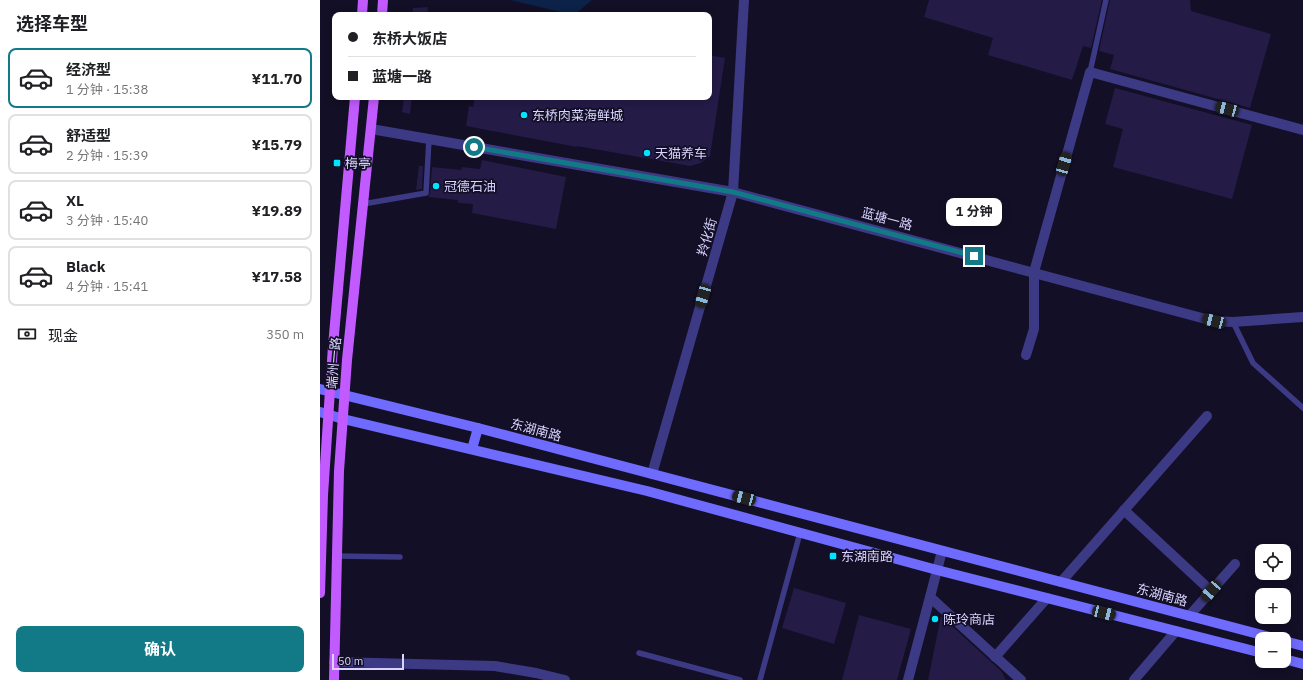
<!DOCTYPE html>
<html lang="zh">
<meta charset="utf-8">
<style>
body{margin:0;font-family:"IBM Plex Sans","Noto Sans SC",sans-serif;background:#f2f2f2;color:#202124;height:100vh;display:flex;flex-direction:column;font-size:15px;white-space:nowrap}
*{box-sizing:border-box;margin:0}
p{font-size:13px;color:#757577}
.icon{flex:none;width:22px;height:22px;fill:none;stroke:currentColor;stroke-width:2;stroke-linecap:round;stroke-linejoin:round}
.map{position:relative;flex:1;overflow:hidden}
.panel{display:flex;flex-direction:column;background:#fff;width:320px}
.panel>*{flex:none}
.guide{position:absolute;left:12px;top:12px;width:380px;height:88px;border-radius:8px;box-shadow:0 2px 10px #0003;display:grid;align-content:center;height:88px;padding:0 16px;background:#fff}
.buttons{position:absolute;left:935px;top:544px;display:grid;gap:8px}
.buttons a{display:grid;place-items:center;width:36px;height:36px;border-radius:8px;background:#fff;box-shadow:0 2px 10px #0003;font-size:20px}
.scale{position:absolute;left:12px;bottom:10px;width:72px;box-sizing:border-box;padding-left:4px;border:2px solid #d9d4ff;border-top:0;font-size:11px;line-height:14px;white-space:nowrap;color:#d9d4ff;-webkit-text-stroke:3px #130f26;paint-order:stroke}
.end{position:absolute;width:18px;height:18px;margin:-9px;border:5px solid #127987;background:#fff;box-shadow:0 0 0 2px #fff}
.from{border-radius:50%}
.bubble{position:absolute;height:28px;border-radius:8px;background:#fff;box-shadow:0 2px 10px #0003;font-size:13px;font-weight:700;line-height:28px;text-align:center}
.car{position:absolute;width:12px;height:24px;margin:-12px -6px;border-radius:5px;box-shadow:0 0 3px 1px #0007;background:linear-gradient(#222 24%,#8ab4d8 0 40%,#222 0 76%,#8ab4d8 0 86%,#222 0)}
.guide b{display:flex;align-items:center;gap:14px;height:38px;font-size:15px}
.guide b+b{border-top:1px solid #e0e0e0}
.guide i{width:10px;height:10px;background:#202124}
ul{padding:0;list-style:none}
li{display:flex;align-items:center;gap:12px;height:60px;margin:0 8px 6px;padding:0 8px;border:2px solid #e0e0e0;border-radius:8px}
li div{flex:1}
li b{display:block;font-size:15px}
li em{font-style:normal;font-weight:700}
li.current{border-color:#127987}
li>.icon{width:36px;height:36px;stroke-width:1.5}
h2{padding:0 16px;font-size:18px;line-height:48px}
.pay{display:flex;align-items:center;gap:10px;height:44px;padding:0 16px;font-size:15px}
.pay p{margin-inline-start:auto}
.primary-button{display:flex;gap:8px;margin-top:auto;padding:8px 16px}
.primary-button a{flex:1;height:46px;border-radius:8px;background:#127987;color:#fff;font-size:16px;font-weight:700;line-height:46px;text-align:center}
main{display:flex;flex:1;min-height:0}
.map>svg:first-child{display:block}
</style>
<main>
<section class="panel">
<h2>选择车型</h2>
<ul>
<li class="current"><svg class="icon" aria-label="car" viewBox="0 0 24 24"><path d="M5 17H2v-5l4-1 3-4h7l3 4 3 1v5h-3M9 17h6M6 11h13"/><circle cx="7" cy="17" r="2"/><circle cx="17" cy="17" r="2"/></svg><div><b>经济型</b><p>1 分钟 · 15:38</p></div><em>¥11.70</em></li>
<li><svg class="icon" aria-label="car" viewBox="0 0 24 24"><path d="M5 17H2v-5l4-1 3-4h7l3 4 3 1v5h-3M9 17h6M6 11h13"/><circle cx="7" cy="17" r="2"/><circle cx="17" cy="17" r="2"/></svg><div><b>舒适型</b><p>2 分钟 · 15:39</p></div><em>¥15.79</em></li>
<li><svg class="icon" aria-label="car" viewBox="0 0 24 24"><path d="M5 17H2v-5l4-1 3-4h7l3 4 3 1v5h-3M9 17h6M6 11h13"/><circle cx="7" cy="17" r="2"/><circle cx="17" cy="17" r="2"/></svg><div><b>XL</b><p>3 分钟 · 15:40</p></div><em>¥19.89</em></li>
<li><svg class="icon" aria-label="car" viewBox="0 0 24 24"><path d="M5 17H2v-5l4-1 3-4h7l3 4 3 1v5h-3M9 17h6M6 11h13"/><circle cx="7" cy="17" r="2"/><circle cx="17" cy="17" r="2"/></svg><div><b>Black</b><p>4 分钟 · 15:41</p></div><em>¥17.58</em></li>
</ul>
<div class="pay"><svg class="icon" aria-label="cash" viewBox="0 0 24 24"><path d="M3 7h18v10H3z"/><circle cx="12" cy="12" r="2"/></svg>现金<p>350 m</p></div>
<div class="primary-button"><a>确认</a></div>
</section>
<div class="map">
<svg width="983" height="680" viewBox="0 0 983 680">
<rect width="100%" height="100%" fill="#130f26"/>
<!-- water -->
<polygon fill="#0c2248" points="190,0 272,0 254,15"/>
<!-- building -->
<g fill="#241b47">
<polygon points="609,0 782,0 771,48 763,46 752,80 668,55 673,38 604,17"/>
<polygon points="790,0 870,0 871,11 951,34 930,108 790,69 794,55 779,51"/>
<polygon points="108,7 107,15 92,15 93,8"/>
<polygon points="389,55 405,58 390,156 381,163 370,166 257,146 257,147 146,126 149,106 153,107 155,97 389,97"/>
<polygon points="795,88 932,125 912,199 793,167 803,129 785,124"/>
<polygon points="84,97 92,97 90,114 82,112"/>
<polygon points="162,160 246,177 236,229 152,213 153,204 138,203 138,200 108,197 110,193 112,167 141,170 142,167 160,169"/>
<polygon points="99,166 103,166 102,189 96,190"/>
<polygon points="474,588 526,603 514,644 462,628"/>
<polygon points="539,615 591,629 577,680 522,680"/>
<polygon points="621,616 681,671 686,680 608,680"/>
</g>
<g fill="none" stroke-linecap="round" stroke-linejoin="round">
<!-- lane -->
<g stroke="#3d3a85" stroke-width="5.5">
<polyline points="770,72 786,0"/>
<polyline points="43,204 106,193 109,139"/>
<polyline points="913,322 933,363 983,408"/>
<polyline points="17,556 80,557"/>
<polyline points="319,653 420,680"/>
<polyline points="440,680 480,533"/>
</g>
<!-- street -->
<g stroke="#3d3a85" stroke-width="10">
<polyline points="51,129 413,192 893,321 913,322 983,317"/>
<polyline points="706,355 714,329 714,272 770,72 983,130"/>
<polyline points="332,474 413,192 424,0"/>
<polyline points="804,510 891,591"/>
<polyline points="622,551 610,597 701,680"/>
<polyline points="741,582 887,416"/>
<polyline points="869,616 915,564"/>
<polyline points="675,657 727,598"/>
<polyline points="14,662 175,666 216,673 245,680"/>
<polyline points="588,680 610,597"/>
<polyline points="814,680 856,631"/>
</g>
<!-- secondary -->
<g stroke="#6f6bff" stroke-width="10">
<polyline points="0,389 158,428 957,639"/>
<polyline points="0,412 23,419 327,491 617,570 942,653"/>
<polyline points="152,449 158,428"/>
<polyline points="964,641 983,646"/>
<polyline points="964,659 983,664"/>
</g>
<!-- primary -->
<g stroke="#c25bff" stroke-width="10">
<polyline points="42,15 43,0"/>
<polyline points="62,15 63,0"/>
<polyline points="0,593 3,495 13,346 35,97"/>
<polyline points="14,680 19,471 27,360 54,97"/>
</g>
</g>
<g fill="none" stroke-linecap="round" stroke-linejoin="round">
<!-- route -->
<polyline stroke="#127987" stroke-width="5" points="154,147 413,192 654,256"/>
</g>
<!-- markers -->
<g fill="#00e5ff" stroke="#130f26" stroke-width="1.5">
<circle cx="204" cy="115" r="4"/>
<circle cx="327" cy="153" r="4"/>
<rect x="13" y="159" width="8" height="8" rx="2"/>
<circle cx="116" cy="186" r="4"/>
<rect x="509" y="552" width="8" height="8" rx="2"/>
<circle cx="615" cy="619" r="4"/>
</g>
<g text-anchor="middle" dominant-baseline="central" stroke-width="3.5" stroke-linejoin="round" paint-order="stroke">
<!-- poi labels -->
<g font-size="13" fill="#d9d4ff" stroke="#130f26" text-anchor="start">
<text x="212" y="115">东桥肉菜海鲜城</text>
<text x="335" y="153">天猫养车</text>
<text x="25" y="163">梅亭</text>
<text x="124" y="186">冠德石油</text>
<text x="521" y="556">东湖南路</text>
<text x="623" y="619">陈玲商店</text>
</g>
<!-- street labels -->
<g font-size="13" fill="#d9d4ff" stroke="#130f26">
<text transform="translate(567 219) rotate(15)">蓝塘一路</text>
<text transform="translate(387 237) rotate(-74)">羚化街</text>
<text transform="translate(14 363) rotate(-85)">端州一路</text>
<text transform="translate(216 430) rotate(15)">东湖南路</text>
<text transform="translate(842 595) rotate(15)">东湖南路</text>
</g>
</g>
</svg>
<div class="buttons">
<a><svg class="icon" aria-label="locate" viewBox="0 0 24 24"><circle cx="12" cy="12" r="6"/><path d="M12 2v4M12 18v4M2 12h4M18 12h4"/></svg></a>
<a>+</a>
<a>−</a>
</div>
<div class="scale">50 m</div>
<i class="end from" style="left:154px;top:147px"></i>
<i class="end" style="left:654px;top:256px"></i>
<div class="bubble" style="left:626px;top:198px;width:56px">1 分钟</div>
<i class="car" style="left:907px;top:109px;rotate:285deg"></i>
<i class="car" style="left:744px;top:164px;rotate:16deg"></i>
<i class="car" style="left:383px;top:296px;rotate:196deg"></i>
<i class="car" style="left:894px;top:321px;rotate:285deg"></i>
<i class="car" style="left:424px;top:498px;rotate:285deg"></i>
<i class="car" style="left:891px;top:591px;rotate:221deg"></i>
<i class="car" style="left:784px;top:613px;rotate:104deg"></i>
<div class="guide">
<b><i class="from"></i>东桥大饭店</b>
<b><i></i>蓝塘一路</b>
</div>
</div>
</main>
